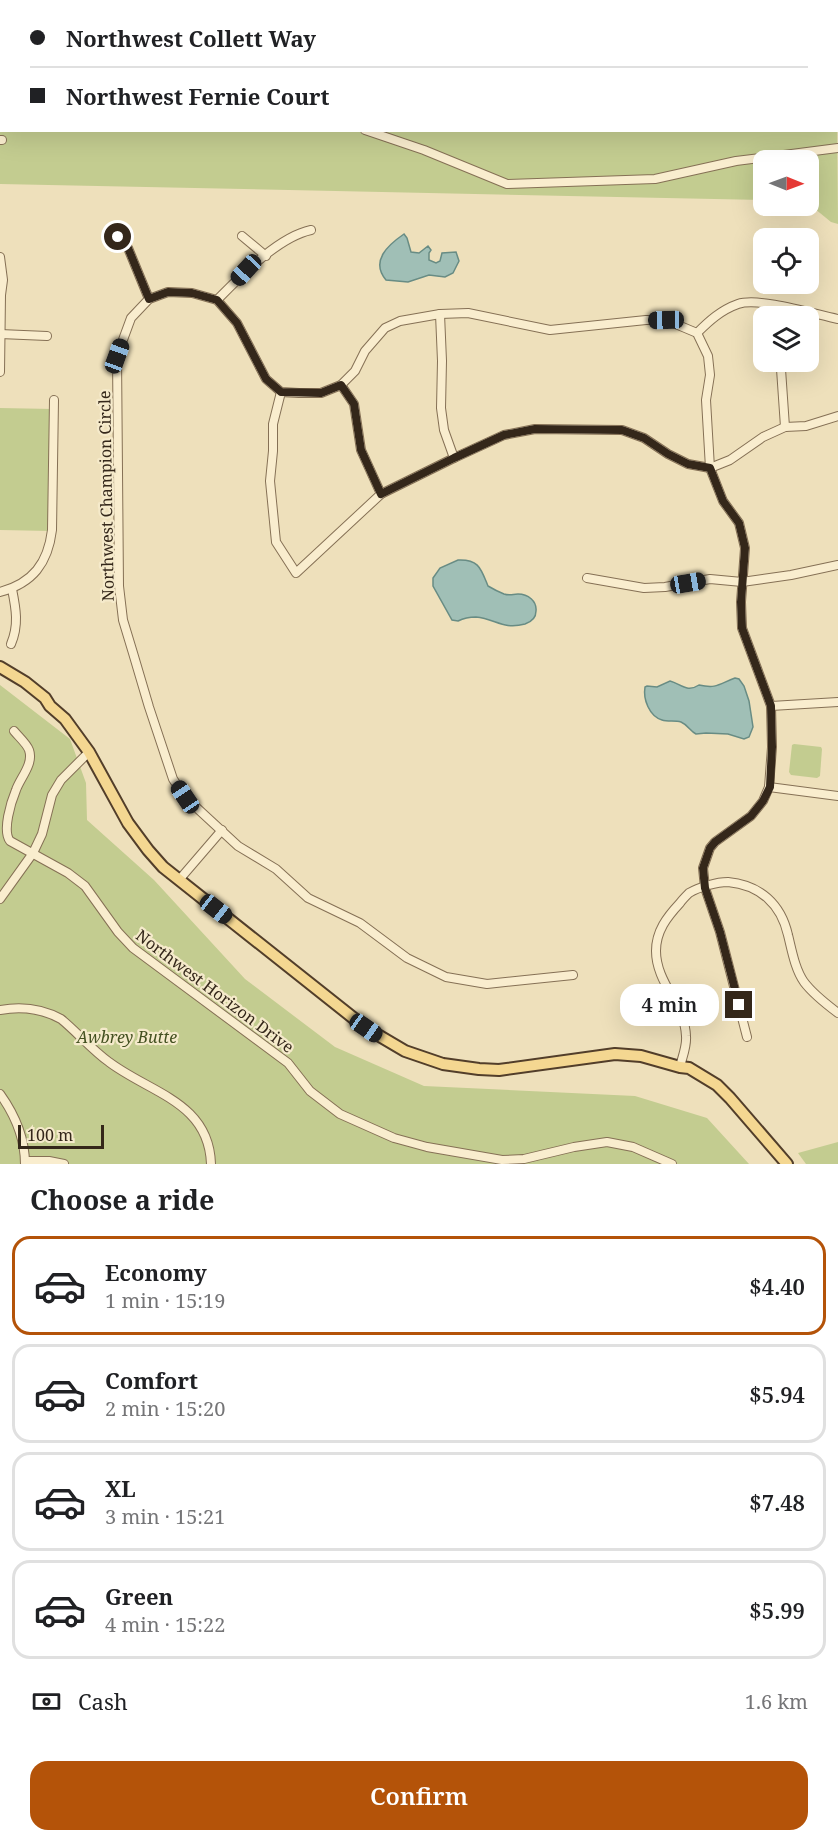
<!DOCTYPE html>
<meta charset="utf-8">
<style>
body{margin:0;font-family:"Noto Serif",serif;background:#f2f2f2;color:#202124;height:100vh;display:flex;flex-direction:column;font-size:22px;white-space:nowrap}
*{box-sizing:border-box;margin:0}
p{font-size:20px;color:#757577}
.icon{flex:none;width:33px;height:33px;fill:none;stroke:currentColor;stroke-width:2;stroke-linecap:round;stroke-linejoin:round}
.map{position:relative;height:1164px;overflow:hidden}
.details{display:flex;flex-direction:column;background:#fff;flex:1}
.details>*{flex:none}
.guide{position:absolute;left:0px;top:0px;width:838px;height:132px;box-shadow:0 6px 24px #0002;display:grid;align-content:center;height:132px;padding:0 30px;background:#fff}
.needle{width:39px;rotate:91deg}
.fabs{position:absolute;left:753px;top:150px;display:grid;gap:12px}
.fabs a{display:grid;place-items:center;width:66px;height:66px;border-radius:12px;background:#fff;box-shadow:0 6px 24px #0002;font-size:30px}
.scale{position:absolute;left:18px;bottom:15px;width:86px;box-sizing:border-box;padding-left:6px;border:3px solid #34271a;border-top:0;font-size:16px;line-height:21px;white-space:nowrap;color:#34271a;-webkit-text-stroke:4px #f5eacb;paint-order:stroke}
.end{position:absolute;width:27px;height:27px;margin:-14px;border:8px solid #34271a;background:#fff;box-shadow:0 0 0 3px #fff}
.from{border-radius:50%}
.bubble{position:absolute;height:42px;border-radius:18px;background:#fff;box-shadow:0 6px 24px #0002;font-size:20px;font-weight:600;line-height:42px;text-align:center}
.car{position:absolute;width:18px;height:36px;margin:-18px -9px;border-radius:8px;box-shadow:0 0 4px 2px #0007;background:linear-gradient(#222 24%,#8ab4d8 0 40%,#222 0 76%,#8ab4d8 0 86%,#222 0)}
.guide b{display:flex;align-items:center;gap:21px;height:57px;font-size:22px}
.guide b+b{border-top:2px solid #e0e0e0}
.guide i{width:15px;height:15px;background:#202124}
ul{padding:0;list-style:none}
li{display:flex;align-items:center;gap:18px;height:99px;margin:0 12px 9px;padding:0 18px;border:3px solid #e0e0e0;border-radius:18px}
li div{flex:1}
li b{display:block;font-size:22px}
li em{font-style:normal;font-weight:600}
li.selected{border-color:#b45309}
li>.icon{width:54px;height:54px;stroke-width:1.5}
h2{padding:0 30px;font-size:27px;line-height:72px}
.pay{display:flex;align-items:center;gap:15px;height:66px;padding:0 30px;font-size:22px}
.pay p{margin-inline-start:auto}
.primary-button{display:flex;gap:12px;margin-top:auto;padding:12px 30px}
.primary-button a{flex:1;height:69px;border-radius:18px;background:#b45309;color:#fff;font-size:24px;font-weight:600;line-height:69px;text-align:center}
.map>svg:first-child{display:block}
</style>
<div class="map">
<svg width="838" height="1164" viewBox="0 0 838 1164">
<rect width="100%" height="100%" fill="#eee0bb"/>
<!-- green -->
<g fill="#c3cc90">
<polygon points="217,0 776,0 776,1 216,1"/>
<polygon points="837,107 838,224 831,222 809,204 808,160 764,160 763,200 0,184 0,125 1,125 2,130 837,130"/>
<polygon points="0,408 53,409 51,531 0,530"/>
<polygon points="0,685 70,739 86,783 87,820 154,880 245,979 335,1047 424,1086 635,1096 707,1118 749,1164 0,1164"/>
<polygon points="794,744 821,747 822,749 820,776 817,778 791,775 789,772 792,745"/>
<polygon points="838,1142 838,1164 806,1164 798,1153"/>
</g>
<!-- water -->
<g fill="#a0bfb6" stroke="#688c84" stroke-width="1.5">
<path d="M404,234L407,238L411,252L419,253L428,246L431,250L429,253V260L436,263L440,261L442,253L456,252L459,261L453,273L445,277L429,275L408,282L386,280C370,261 388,245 404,234Z"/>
<path d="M458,560C479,559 481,569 488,586C493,589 499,592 504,594C510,596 513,594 518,594C528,594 537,601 536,611C536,618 531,622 525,624C503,630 496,619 476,617C469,617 464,618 458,621L452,620L433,586V578L440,568Z"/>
<path d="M735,678L739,679L744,686L749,701L753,727L749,737L744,739L728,734L706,733L696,734C690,731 688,725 681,722C675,720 668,722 662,720C649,716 643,699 645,687L647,686L657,687L670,681C681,684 687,693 699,685C717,689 719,684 735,678Z"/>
</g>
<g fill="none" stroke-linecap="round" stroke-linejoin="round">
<defs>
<g id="minor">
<polyline points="66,2 67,0"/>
<polyline points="0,73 2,73"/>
<polyline points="365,130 424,150 507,184 655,179 736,161 838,148"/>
<polyline points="0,140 2,140"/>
<polyline points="242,236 266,256"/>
<polyline points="118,237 128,248 149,299"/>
<polyline points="0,257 3,280 1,295 0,372"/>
<path d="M217,300C240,277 278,237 311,230"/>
<polyline points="440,314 442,361 441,408 444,430 454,458"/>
<path d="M697,333C709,321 721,310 738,304C759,297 814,314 838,319"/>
<polyline points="0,334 47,336"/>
<polyline points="783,362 781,369 785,427"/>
<polyline points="341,385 354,404 361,450 381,494"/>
<polyline points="281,392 273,424 273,451 270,481 276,542 296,573 381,494 454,458 504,435 535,429 622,430 644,438 668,454 688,464 710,468 730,460 763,437 785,427 806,426 838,416"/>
<polyline points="587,578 644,588 665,587 710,579 742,582 791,575 838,565"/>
<path d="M0,592C33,583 48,563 52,530L54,400"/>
<path d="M11,644C19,625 16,609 12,589"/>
<polyline points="771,706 838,702"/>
<path d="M14,731C19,737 27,744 29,750C34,764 20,778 16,790C11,802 2,831 10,841L68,873L85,886L118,932L133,948L288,1063L310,1091L340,1114L394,1138L427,1147L502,1160L524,1159L574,1147L607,1142L633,1147L672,1164"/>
<polyline points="769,787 838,796"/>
<polyline points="179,880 222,830"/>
<polyline points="0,899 33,853 42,834 52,795 61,780 89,752"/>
<polyline points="573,975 487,984 446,977 407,958 360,923 308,898 276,869 238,846 185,797 173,779 149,707 133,653 123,620 119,586 117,356 131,318 149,299 168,292 192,293 217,300 237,323 266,379 281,392 299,393 321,393 341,385 355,371 365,351 385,328 400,321 440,314 468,313 550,330 646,320 666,320 697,333 708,356 710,375 706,400 710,468 723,501 739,523 745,548 741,602 742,628 771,706 772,747 769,787 763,801 751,816 715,842 710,848 703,868 705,888 720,932 747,1037"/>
<path d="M0,1010C22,1006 41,1008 61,1019C77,1032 92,1050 109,1062C150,1093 209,1102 211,1164"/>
<path d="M680,1067C682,1057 687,1047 686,1036C685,1005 656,983 656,951C656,931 667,917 680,903C682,900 686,896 689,893C699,887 717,882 728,882C760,885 781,904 788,935C792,951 795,969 804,982C813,994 826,1004 838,1013"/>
<path d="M0,1094C15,1115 25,1138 25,1164"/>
<polyline points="25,1161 49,1161 64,1164"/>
</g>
<polyline id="major" points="0,667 25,682 45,698 50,706 65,719 89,752 128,823 148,850 163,867 366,1028 405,1051 443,1064 479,1069 499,1070 615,1054 641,1056 680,1067 689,1068 717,1085 730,1098 787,1164"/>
</defs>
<!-- minor casing -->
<use href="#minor" stroke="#857055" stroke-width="10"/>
<!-- major casing -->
<use href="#major" stroke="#523e2a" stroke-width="14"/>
<!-- minor -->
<use href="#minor" stroke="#f9edce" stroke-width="8"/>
<!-- major -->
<use href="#major" stroke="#f4d791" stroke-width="10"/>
</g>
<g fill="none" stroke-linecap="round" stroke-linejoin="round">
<!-- route -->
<polyline stroke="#34271a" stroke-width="8" points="118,237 128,248 149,299 168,292 192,293 217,300 237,323 266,379 281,392 321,393 341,385 354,404 361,450 381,494 454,458 504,435 535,429 622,430 644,438 668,454 688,464 710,468 723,501 739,523 745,548 741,602 742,628 771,706 772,747 770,787 763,801 751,816 715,842 710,848 703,868 705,888 720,932 739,1005"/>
</g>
<g text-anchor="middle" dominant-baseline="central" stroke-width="4.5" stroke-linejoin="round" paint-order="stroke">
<!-- street labels -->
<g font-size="16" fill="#34271a" stroke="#f5eacb">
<text transform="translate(106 496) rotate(-91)">Northwest Champion Circle</text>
<text transform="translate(215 991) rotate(37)">Northwest Horizon Drive</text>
</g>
<!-- park labels -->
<g font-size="16" font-style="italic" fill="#445121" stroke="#f5eacb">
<text x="127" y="1037">Awbrey Butte</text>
</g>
</g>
</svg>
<div class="fabs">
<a><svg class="needle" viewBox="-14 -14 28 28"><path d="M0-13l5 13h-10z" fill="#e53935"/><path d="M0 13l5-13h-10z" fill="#757577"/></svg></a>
<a><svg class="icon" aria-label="locate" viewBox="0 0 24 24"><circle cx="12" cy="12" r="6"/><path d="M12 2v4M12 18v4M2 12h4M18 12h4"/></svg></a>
<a><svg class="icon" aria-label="layers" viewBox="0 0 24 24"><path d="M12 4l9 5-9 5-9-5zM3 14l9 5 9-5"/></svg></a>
</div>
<div class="scale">100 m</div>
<i class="end from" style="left:118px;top:237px"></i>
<i class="end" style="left:739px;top:1005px"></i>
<div class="bubble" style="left:620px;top:984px;width:99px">4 min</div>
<i class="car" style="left:246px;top:270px;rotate:223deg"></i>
<i class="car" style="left:666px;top:320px;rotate:269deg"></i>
<i class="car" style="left:117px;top:356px;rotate:20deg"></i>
<i class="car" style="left:688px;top:583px;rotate:80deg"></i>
<i class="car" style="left:185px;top:797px;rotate:326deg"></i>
<i class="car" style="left:216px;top:909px;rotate:128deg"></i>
<i class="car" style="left:366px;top:1028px;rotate:125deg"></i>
<div class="guide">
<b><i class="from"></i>Northwest Collett Way</b>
<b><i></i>Northwest Fernie Court</b>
</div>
</div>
<section class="details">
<h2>Choose a ride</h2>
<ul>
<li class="selected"><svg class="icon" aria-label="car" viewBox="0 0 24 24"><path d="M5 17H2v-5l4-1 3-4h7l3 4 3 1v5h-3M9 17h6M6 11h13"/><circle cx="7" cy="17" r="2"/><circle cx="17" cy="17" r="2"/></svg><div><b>Economy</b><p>1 min · 15:19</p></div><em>$4.40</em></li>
<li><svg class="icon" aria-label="car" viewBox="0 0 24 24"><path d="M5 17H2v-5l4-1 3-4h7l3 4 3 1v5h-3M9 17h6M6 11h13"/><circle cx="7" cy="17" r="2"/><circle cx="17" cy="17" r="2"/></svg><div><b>Comfort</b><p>2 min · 15:20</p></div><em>$5.94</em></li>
<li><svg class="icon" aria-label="car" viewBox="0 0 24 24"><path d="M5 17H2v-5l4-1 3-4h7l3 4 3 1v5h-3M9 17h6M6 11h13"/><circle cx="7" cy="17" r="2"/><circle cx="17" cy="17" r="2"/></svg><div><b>XL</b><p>3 min · 15:21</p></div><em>$7.48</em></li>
<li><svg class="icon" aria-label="car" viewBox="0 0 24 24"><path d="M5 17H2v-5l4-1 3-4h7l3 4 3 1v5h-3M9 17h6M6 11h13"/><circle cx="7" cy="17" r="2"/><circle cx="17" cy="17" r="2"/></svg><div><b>Green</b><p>4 min · 15:22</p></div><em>$5.99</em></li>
</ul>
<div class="pay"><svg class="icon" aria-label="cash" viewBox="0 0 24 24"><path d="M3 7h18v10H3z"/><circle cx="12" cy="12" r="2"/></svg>Cash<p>1.6 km</p></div>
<div class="primary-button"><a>Confirm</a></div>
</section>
